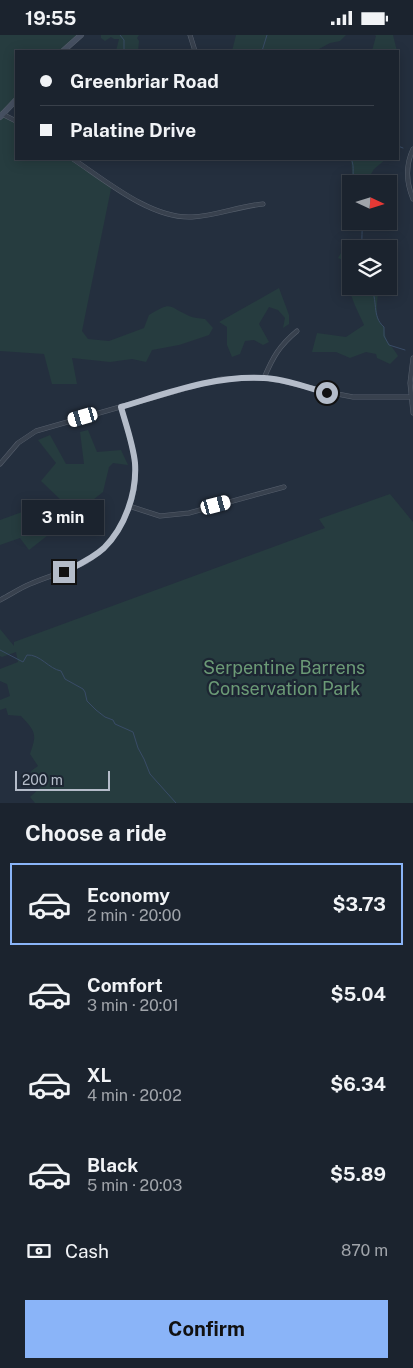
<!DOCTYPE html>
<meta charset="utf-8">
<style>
body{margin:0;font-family:"Public Sans",sans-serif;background:#282f3a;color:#f1f3f6;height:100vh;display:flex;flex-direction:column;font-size:19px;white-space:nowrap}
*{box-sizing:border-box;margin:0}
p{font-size:16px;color:#a0a4aa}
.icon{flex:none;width:28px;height:28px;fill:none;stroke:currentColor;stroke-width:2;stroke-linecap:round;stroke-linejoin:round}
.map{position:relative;height:768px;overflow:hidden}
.drawer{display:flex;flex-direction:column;background:#1b232e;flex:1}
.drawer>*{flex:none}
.top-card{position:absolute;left:15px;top:15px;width:384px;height:110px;border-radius:0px;box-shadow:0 2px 12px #0003,0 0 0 1px #39404a;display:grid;align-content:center;height:110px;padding:0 25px;background:#1b232e}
.needle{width:32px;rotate:94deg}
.tools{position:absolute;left:342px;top:140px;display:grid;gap:10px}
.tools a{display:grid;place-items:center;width:55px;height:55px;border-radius:0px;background:#1b232e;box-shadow:0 2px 12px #0003,0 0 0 1px #39404a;font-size:25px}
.scale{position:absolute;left:15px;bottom:12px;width:95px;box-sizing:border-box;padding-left:5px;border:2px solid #b4bcc9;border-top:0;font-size:14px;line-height:18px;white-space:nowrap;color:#b4bcc9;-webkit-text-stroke:4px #1d2633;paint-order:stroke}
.end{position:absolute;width:22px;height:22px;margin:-11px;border:6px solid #b4bcc9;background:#111;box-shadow:0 0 0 2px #111}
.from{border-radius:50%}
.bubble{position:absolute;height:35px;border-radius:0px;background:#1b232e;box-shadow:0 2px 12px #0003,0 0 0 1px #39404a;font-size:16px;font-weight:700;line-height:35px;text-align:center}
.car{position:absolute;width:15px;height:30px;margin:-15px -8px;border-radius:6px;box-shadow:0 0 4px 1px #0007;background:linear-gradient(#fff 24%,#345 0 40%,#fff 0 76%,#345 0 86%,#fff 0)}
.top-card b{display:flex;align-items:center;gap:18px;height:48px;font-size:19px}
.top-card b+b{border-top:1px solid #39404a}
.top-card i{width:12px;height:12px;background:#f1f3f6}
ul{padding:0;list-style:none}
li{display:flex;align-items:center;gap:15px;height:82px;margin:0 10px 8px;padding:0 15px;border:2px solid transparent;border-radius:0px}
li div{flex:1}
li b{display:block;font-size:19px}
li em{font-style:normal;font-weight:700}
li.on{border-color:#8ab4f8}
li>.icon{width:45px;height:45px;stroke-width:1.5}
h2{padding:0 25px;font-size:22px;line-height:60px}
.pay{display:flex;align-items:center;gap:12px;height:55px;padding:0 25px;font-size:19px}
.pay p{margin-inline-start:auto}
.primary-button{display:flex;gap:10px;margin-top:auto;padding:10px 25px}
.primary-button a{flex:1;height:58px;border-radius:0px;background:#8ab4f8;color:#111;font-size:20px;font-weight:700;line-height:58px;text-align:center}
.status{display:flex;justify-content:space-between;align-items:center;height:35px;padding:0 25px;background:#1b232e;direction:ltr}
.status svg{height:14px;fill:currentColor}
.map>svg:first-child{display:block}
</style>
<div class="status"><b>19:55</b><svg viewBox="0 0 49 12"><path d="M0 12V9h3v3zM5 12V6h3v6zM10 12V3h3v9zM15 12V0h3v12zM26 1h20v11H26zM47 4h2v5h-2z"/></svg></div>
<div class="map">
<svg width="413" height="768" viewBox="0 0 413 768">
<rect width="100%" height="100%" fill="#242f3e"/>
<!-- green -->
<g fill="#263c3f">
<path d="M0,0H81L63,16H16V65L3,79L16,86V124H73L112,149L84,286L82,296L88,304L109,306L144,293L149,280C173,266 167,271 189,281C194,283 200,283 205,284L213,293L209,300L179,310L152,315L146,327L132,324L110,327L72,323L77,349H52L44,319L0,316Z"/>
<polygon points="101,0 139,0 137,3 139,6 138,16 116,16 119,4 114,4 111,2 105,6 101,3"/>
<polygon points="236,0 346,0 340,6 330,8 319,14 319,16 232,16"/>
<polygon points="375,0 393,0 397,16 372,16 376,1"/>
<polygon points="351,124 386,124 374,134 365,149 353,148"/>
<path d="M367,208V214H351V251H378C379,265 372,282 384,292C386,310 390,307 398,321L390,329L377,323L376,319L366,317L350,323L336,317H312L317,298L346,302L364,290C358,276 350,263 349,248C348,240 351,234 348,227L338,223L344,213Z"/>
<polygon points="279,253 289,280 289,289 283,293 285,283 278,275 269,272 259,289 269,307 263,310 254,305 245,306 240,319 232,322 227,310 227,292 219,287"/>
<polygon points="88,395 97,417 121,415 128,430 113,428 109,432 103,457 29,515 20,503 0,510 0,485 22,477 36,482 62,466 41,446 56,428 38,405 50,400 66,429 84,429 80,397"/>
<path d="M390,459L413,487V768H35L30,762L42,751L32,742L31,736L38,731L30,719C37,699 36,697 21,681L8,680L6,673L0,675V665L10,661L7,649L0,646V634L18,627L16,617L2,622L0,621V594L14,611V607L325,493L319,484Z"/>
</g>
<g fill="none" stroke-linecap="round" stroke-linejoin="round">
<!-- stream -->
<g stroke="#394c67" stroke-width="1">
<polyline points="120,0 124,5 124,16"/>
<polyline points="262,16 267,0"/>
<polyline points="398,111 403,113"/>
<path d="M351,124C356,132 350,142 356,149"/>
<path d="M360,186C365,195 359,204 364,214"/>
<path d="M370,251C379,265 371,281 384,292V301L389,310L405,315"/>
<path d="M0,615L23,627L27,620C40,619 49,634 61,636L65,644L83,654L85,657L87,666L96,675L105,682L113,685L115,689L133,697L138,713L144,724L150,739L176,768"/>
</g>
<defs>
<g id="street">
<polyline points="190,0 195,16"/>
<polyline points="2,79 16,86"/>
<path d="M413,114C405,131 406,147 413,164"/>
<path d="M73,124C106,146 151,184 192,182C216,181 239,171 263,169"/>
<polyline points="413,323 410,348 413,378"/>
<path d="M264,343C273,322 279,311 297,296"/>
<polyline points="0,429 18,408 36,396 190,352 222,344 264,343 283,346 327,357 353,362 411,362"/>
<polyline points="129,471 160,481 189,478 284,452"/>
<path d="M0,565C10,560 20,553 30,549C49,541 69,536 87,526C119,506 139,465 135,428C133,409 126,390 121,372"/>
</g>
<g id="secondary">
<polyline points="63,16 81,0"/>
<polyline points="0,82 16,65"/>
</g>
</defs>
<!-- street casing -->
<use href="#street" stroke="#565f6c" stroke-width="5"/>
<!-- secondary casing -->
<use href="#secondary" stroke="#565f6c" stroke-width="6"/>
<!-- street -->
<use href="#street" stroke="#38414e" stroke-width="4"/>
<!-- secondary -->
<use href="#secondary" stroke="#465061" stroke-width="5"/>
</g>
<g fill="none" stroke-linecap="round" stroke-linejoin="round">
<!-- route -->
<path stroke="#b4bcc9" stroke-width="6" d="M64,537C78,530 92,524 104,513C125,492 137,458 135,428C133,409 126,390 121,372C168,358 215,340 264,343C285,344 306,352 327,358"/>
</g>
<g text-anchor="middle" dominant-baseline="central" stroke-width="4.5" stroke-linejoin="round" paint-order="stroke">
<!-- park labels -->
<g font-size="18" fill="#6b9a76" stroke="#1d2633">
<text x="284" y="632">Serpentine Barrens<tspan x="284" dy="21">Conservation Park</tspan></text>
</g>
</g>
</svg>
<div class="tools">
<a><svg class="needle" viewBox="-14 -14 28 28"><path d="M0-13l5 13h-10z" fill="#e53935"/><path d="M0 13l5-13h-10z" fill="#a0a4aa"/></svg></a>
<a><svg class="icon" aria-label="layers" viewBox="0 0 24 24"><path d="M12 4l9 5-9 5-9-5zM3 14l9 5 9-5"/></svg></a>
</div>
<div class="scale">200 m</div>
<i class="end from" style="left:327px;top:358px"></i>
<i class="end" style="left:64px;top:537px"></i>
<div class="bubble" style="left:22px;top:465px;width:82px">3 min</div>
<i class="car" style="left:83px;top:382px;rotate:254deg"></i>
<i class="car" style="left:216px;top:470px;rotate:75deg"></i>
<div class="top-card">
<b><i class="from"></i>Greenbriar Road</b>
<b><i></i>Palatine Drive</b>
</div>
</div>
<section class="drawer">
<h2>Choose a ride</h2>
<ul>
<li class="on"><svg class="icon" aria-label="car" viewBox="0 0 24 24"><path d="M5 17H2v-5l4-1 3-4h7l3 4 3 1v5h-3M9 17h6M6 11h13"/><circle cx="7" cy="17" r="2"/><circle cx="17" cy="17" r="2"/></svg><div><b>Economy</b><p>2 min · 20:00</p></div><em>$3.73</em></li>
<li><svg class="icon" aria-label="car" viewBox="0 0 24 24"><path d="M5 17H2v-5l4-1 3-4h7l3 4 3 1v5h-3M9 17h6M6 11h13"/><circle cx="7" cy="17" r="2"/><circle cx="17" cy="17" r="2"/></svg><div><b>Comfort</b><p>3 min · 20:01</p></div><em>$5.04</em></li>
<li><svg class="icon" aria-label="car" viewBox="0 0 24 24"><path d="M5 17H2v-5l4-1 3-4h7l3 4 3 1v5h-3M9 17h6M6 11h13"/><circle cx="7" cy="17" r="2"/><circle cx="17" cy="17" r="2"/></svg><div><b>XL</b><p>4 min · 20:02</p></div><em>$6.34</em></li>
<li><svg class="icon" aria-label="car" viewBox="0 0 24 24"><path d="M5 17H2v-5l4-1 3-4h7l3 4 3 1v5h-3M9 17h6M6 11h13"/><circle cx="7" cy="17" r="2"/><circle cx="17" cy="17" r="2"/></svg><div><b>Black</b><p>5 min · 20:03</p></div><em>$5.89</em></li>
</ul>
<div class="pay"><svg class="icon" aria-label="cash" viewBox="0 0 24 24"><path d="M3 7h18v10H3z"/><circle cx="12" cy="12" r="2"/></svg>Cash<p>870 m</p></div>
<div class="primary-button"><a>Confirm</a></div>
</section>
